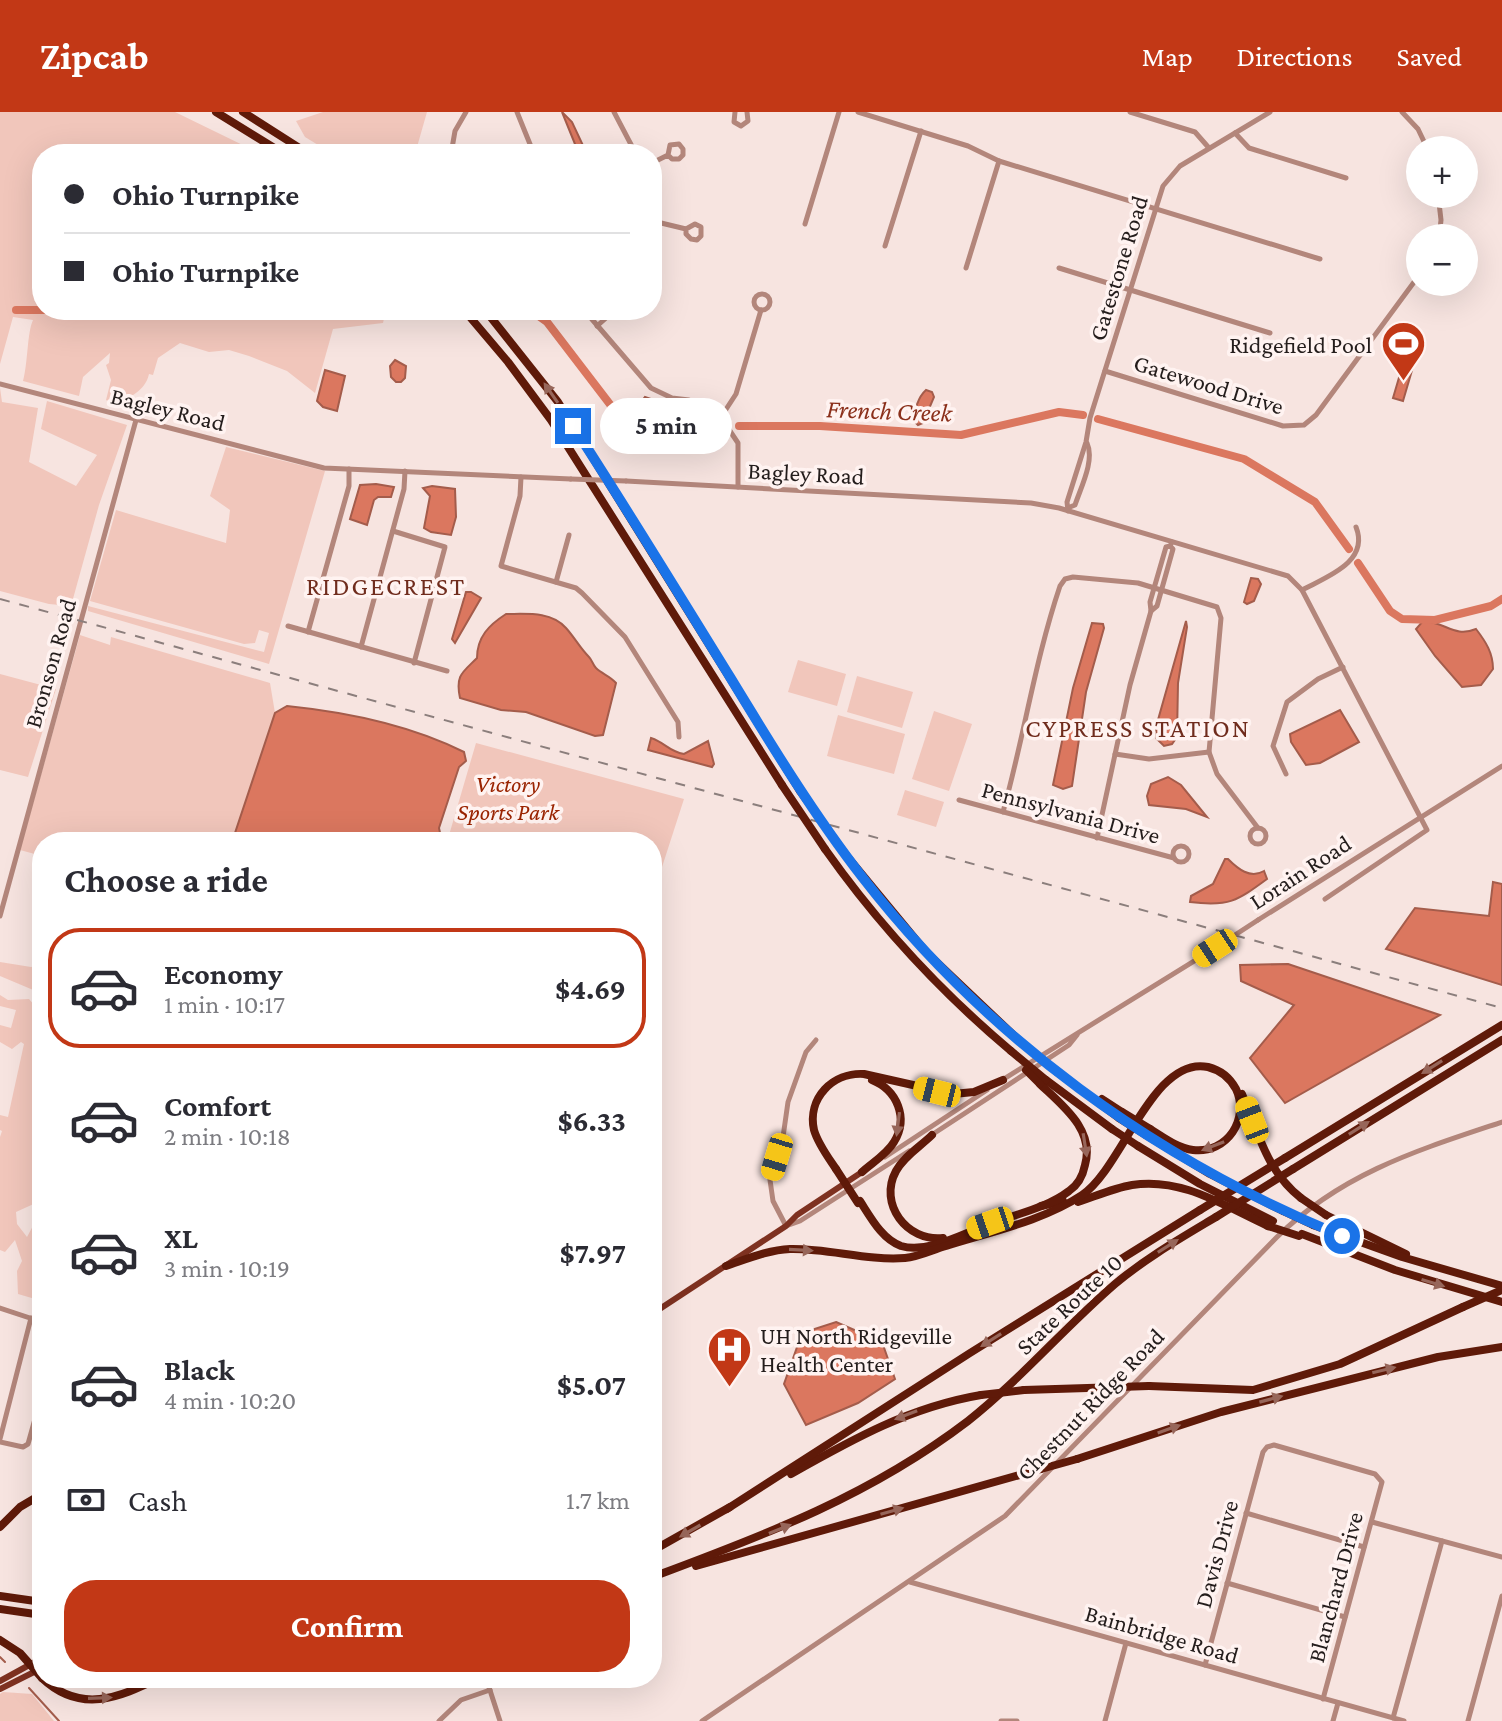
<!DOCTYPE html>
<meta charset="utf-8">
<style>
body{margin:0;font-family:"Crimson Pro",serif;background:#f2f2f3;color:#2b2b33;height:100vh;display:flex;flex-direction:column;font-size:30px;white-space:nowrap}
*{box-sizing:border-box;margin:0}
p{font-size:26px;color:#7c7c81}
.icon{flex:none;width:44px;height:44px;fill:none;stroke:currentColor;stroke-width:2;stroke-linecap:round;stroke-linejoin:round}
.map{position:relative;flex:1;overflow:hidden}
.side{position:absolute;left:32px;top:720px;width:630px;height:856px;display:flex;flex-direction:column;background:#fff;border-radius:32px;box-shadow:0 8px 32px #0002}
.side>*{flex:none}
.guide{position:absolute;left:32px;top:32px;width:630px;height:176px;border-radius:32px;box-shadow:0 8px 32px #0002;display:grid;align-content:center;height:176px;padding:0 32px;background:#fff}
.fabs{position:absolute;left:1406px;top:24px;display:grid;gap:16px}
.fabs a{display:grid;place-items:center;width:72px;height:72px;border-radius:50%;background:#fff;box-shadow:0 8px 32px #0002;font-size:40px}
.end{position:absolute;width:36px;height:36px;margin:-18px;border:10px solid #1a73e8;background:#fff;box-shadow:0 0 0 4px #fff}
.from{border-radius:50%}
.bubble{position:absolute;height:56px;border-radius:28px;background:#fff;box-shadow:0 8px 32px #0002;font-size:26px;font-weight:700;line-height:56px;text-align:center}
.car{position:absolute;width:24px;height:48px;margin:-24px -12px;border-radius:10px;box-shadow:0 0 6px 2px #0007;background:linear-gradient(#f5c518 24%,#345 0 40%,#f5c518 0 76%,#345 0 86%,#f5c518 0)}
.guide b{display:flex;align-items:center;gap:28px;height:76px;font-size:30px}
.guide b+b{border-top:2px solid #e1e1e2}
.guide i{width:20px;height:20px;background:#2b2b33}
ul{padding:0;list-style:none}
li{display:flex;align-items:center;gap:24px;height:120px;margin:0 16px 12px;padding:0 16px;border:4px solid transparent;border-radius:32px}
li div{flex:1}
li b{display:block;font-size:30px}
li em{font-style:normal;font-weight:700}
li.active{border-color:#c23816}
li>.icon{width:72px;height:72px;stroke-width:1.5}
h2{padding:0 32px;font-size:36px;line-height:96px}
.pay{display:flex;align-items:center;gap:20px;height:88px;padding:0 32px;font-size:30px}
.pay p{margin-inline-start:auto}
.button{display:flex;gap:16px;margin-top:auto;padding:16px 32px}
.button a{flex:1;height:92px;border-radius:32px;background:#c23816;color:#fff;font-size:32px;font-weight:700;line-height:92px;text-align:center}
header{display:flex;align-items:center;gap:48px;box-sizing:border-box;height:112px;padding:0 40px;background:#c23816;color:#fff}
header strong{font-size:38px}
nav{display:flex;gap:44px;margin-inline-start:auto;font-size:28px}
.map>svg:first-child{display:block}
</style>
<header>
<strong>Zipcab</strong>
<nav><a>Map</a><a>Directions</a><a>Saved</a></nav>
</header>
<div class="map">
<svg width="1502" height="1609" viewBox="0 0 1502 1609">
<rect width="100%" height="100%" fill="#f7e4e0"/>
<!-- green -->
<g fill="#f1c6bb">
<path d="M0,0H175L261,42H42V198H386L383,211L333,217L315,281L287,259L249,244L229,238L209,240L180,231L158,246L153,263L149,262C145,280 129,285 114,293L106,288L111,268L106,253L109,251L110,241L83,265L79,284L23,269C28,251 27,221 33,208L13,205L0,252Z"/>
<polygon points="323,0 427,0 415,42 333,42 305,25 296,9"/>
<polygon points="0,276 2,290 38,296 29,350 76,374 97,343 41,317 47,289 127,313 99,393 71,494 49,492 0,479"/>
<polygon points="226,335 325,359 269,552 88,499 88,494 264,540 269,521 259,518 255,531 244,532 90,489 116,398 226,431 230,398 210,384"/>
<polygon points="80,523 110,533 111,525 270,571 275,601 232,730 42,730 42,744 20,738"/>
<polygon points="798,548 846,562 837,594 788,580"/>
<polygon points="0,562 56,577 28,665 0,658"/>
<polygon points="857,564 913,580 902,616 847,600"/>
<polygon points="934,599 972,612 949,679 912,667"/>
<polygon points="838,603 905,622 894,662 827,644"/>
<polygon points="476,631 684,687 652,786 652,730 447,730"/>
<polygon points="905,678 944,690 936,715 897,703"/>
<polygon points="0,850 31,855 42,852 42,1083 38,1090 16,1100 17,1112 27,1125 42,1097 42,1189 18,1182 17,1159 22,1149 15,1128 5,1140 0,1138 0,1025 2,1019 0,1018 0,1003 8,1005 24,932 21,930 12,937 0,930 0,913 11,916 16,898 0,894 0,883 8,888 29,887 35,894 38,880 0,864"/>
<polygon points="34,1216 42,1219 42,1249 32,1239"/>
<polygon points="3,1580 32,1582 54,1609 0,1609 0,1582"/>
</g>
<!-- water -->
<g fill="#db775f" stroke="#a45c4b" stroke-width="2">
<polygon points="562,0 572,10 587,42 579,42"/>
<polygon points="395,248 406,254 405,266 401,270 396,270 391,265 390,254"/>
<polygon points="1403,252 1413,255 1403,289 1393,286"/>
<polygon points="325,258 345,264 337,299 323,295 317,289"/>
<path d="M926,278L932,280L934,285L923,311L918,313L914,309C914,299 918,285 926,278Z"/>
<polygon points="645,285 702,305 642,302 638,300 637,295"/>
<polygon points="376,372 394,375 391,385 378,385 374,388 367,413 350,407 360,373"/>
<polygon points="432,374 455,377 456,405 451,423 431,420 424,416 430,384 423,376"/>
<polygon points="1251,466 1258,467 1261,472 1254,489 1247,492 1244,490"/>
<polygon points="466,480 471,480 481,486 455,531 452,527"/>
<path d="M506,502C526,502 551,499 566,516C575,526 580,536 589,545C592,548 593,553 596,556C602,562 610,564 616,571L603,623L595,624L526,600L501,598L460,586C455,563 463,560 477,546C477,525 489,513 506,502Z"/>
<polygon points="1186,509 1187,515 1178,571 1177,625 1172,632 1164,634 1156,626 1156,615"/>
<path d="M1423,509C1446,510 1454,526 1476,517C1486,530 1493,541 1493,557L1481,573L1462,575L1435,544L1416,517Z"/>
<polygon points="1092,511 1103,512 1104,516 1086,580 1072,674 1063,677 1053,673 1073,576"/>
<path d="M287,594C346,600 410,613 464,640L466,649L459,655L439,716L442,730H232L275,601Z"/>
<polygon points="1340,598 1359,630 1320,651 1306,653 1291,630 1290,622"/>
<path d="M651,626C666,631 668,639 684,642L708,629L714,652L712,655L648,638Z"/>
<polygon points="1168,665 1181,673 1207,705 1186,697 1149,693 1147,684 1151,672"/>
<path d="M1225,747H1228C1238,757 1250,767 1264,759L1267,767C1237,789 1229,795 1190,790L1191,784L1213,772Z"/>
<polygon points="1493,770 1502,772 1502,873 1386,837 1415,796 1489,804"/>
<polygon points="1288,852 1440,903 1285,991 1250,946 1294,893 1241,869 1240,853"/>
<polygon points="836,1210 882,1230 895,1267 858,1291 806,1313 784,1272 802,1221"/>
</g>
<g fill="none" stroke-linecap="round" stroke-linejoin="round">
<!-- stream -->
<g stroke="#a45c4b" stroke-width="2">
<polyline points="0,1545 5,1550"/>
<polyline points="29,1576 59,1609"/>
</g>
<!-- river -->
<g stroke="#db775f" stroke-width="8">
<polyline points="16,198 158,198"/>
<polyline points="530,198 547,210 622,308 634,312 717,314"/>
<polyline points="1098,307 1244,347 1315,390 1349,437"/>
<polyline points="739,314 820,314 961,323 1059,300 1083,303"/>
<polyline points="1358,451 1390,499 1402,507 1435,508 1491,494 1502,487"/>
</g>
<!-- minor -->
<g stroke="#b3867b" stroke-width="5">
<polyline points="517,0 534,42"/>
<polyline points="614,0 636,42"/>
<polyline points="735,0 734,10 741,14 748,9 747,0"/>
<polyline points="858,0 968,34 999,49 1320,147"/>
<polyline points="1130,0 1195,20 1209,36"/>
<polyline points="1402,0 1418,17 1428,38"/>
<polyline points="1235,21 1249,36 1346,66"/>
<polyline points="451,42 455,19 466,0"/>
<polyline points="652,51 668,43 670,33 679,32 683,37 683,43 679,47 672,47 668,43"/>
<path d="M652,72C662,94 657,113 652,135"/>
<polyline points="1438,82 1441,108 1439,126"/>
<polyline points="657,110 686,117 695,112 701,115 701,124 697,128 691,127 686,122 686,117"/>
<polyline points="805,112 839,0"/>
<polyline points="885,134 921,19"/>
<polyline points="966,156 999,49"/>
<polyline points="1059,156 1270,221"/>
<circle cx="762" cy="190" r="8"/>
<polyline points="584,198 651,276 672,286 689,288 710,295 718,301 738,331 738,375"/>
<polyline points="597,214 615,198"/>
<polyline points="1105,259 1283,314 1304,313 1316,303 1420,162"/>
<polyline points="0,272 324,356 571,367"/>
<polyline points="721,305 736,282 761,198"/>
<polyline points="521,365 520,384 501,454 576,476 582,481 625,525 678,610 679,625"/>
<polyline points="626,369 1031,391 1059,396 1288,464 1302,478 1427,718 1325,787"/>
<path d="M1070,395L1075,393C1081,375 1095,348 1087,331"/>
<polyline points="1068,399 1067,390 1086,330 1090,306 1163,74 1180,54 1270,0"/>
<polyline points="393,419 445,435 414,551"/>
<polyline points="1170,434 1173,437 1157,494 1151,499 1150,490 1166,435 1170,434 1172,430"/>
<polyline points="556,470 569,423"/>
<path d="M1302,478C1326,465 1370,450 1356,415"/>
<polyline points="288,514 447,559"/>
<polyline points="308,520 349,374 349,357"/>
<polyline points="361,535 404,377 405,359"/>
<polyline points="1115,642 1149,647 1209,640"/>
<polyline points="1286,662 1273,634 1287,590 1318,567 1343,555"/>
<polyline points="959,688 1174,746"/>
<path d="M1003,700C1024,625 1035,548 1060,474L1065,467L1073,465L1138,471L1217,495L1221,506L1209,640L1217,662L1258,716"/>
<circle cx="1258" cy="724" r="8"/>
<polyline points="1097,726 1130,573 1151,499"/>
<circle cx="1181" cy="742" r="8"/>
<polyline points="0,804 136,308"/>
<polyline points="652,807 653,805"/>
<polyline points="1258,808 1502,654"/>
<polyline points="816,928 806,940 788,990 783,1025 770,1068 773,1089 786,1114 800,1109 909,1039"/>
<polyline points="1002,968 1215,836"/>
<polyline points="930,1024 1069,933 1077,923"/>
<polyline points="885,1045 987,978"/>
<polyline points="0,1196 42,1210"/>
<polyline points="0,1327 31,1206"/>
<polyline points="0,1330 23,1335 28,1332 42,1282"/>
<polyline points="1246,1401 1364,1435"/>
<polyline points="1372,1410 1502,1445"/>
<polyline points="910,1470 1404,1609"/>
<polyline points="1227,1471 1345,1505"/>
<polyline points="1205,1553 1263,1340 1267,1335 1274,1333 1375,1362 1382,1370 1323,1587"/>
<polyline points="486,1566 500,1609"/>
<polyline points="1393,1606 1442,1429"/>
<polyline points="439,1609 461,1588 490,1578"/>
<path d="M702,1609L1005,1404L1277,1125C1342,1061 1418,1038 1502,1010"/>
<polyline points="1001,1609 1017,1609"/>
<polyline points="1105,1609 1126,1531"/>
<polyline points="1333,1609 1338,1591"/>
<polyline points="1468,1609 1502,1484"/>
</g>
<!-- major -->
<g stroke="#7e3120" stroke-width="6">
<polyline points="652,1202 786,1114 797,1103 862,1060"/>
<polyline points="0,1569 42,1546"/>
<polyline points="0,1577 42,1556"/>
</g>
<!-- highway -->
<g stroke="#5f1a09" stroke-width="8">
<polyline points="216,0 284,42"/>
<polyline points="243,0 309,42"/>
<polyline points="464,198 508,250 551,308 782,673"/>
<polyline points="485,198 558,290 800,679"/>
<path d="M825,737C878,812 941,880 1011,939"/>
<polyline points="846,743 927,841 1023,932"/>
<polyline points="1057,960 1119,1006"/>
<polyline points="1046,968 1112,1017"/>
<path d="M1242,982C1258,1020 1267,1060 1301,1086"/>
<polyline points="1102,987 1122,1000"/>
<path d="M932,1023C921,1034 904,1044 896,1059C878,1092 907,1130 943,1126"/>
<polyline points="1146,1023 1210,1062 1283,1099"/>
<polyline points="1138,1034 1200,1072 1273,1109"/>
<polyline points="1285,1046 1502,913"/>
<path d="M836,1057C828,1045 818,1032 814,1018C807,986 833,960 864,962L953,982L974,980L1003,968"/>
<polyline points="1293,1057 1502,928"/>
<path d="M862,1060C872,1051 887,1042 894,1030C909,1006 897,978 872,968"/>
<path d="M860,1089C871,1106 882,1127 901,1134C929,1142 965,1120 990,1112C1016,1102 1047,1096 1069,1079C1078,1073 1083,1063 1085,1053C1095,1018 1063,994 1040,972"/>
<path d="M1078,1090C1096,1084 1114,1076 1132,1073C1182,1065 1224,1094 1268,1114"/>
<polyline points="1041,1094 1063,1089"/>
<polyline points="1326,1103 1406,1142"/>
<polyline points="1313,1113 1402,1145 1502,1174"/>
<polyline points="1302,1122 1395,1158 1502,1190"/>
<path d="M726,1154C747,1147 768,1138 790,1137C828,1136 867,1149 905,1146C919,1145 932,1138 946,1134C990,1120 1043,1109 1082,1083C1122,1057 1153,943 1208,955C1220,958 1230,966 1236,977C1250,1007 1227,1042 1193,1038C1177,1036 1163,1025 1150,1017"/>
<polyline points="1149,1274 1253,1278 1340,1252 1463,1195"/>
<polyline points="1024,1278 1119,1275"/>
<polyline points="1077,1347 1221,1300 1438,1245 1502,1235"/>
<path d="M791,1362C853,1327 910,1295 981,1283"/>
<polyline points="727,1397 970,1241 1200,1098"/>
<polyline points="0,1415 20,1395 42,1382"/>
<polyline points="42,1427 42,1437"/>
<polyline points="652,1439 730,1395"/>
<polyline points="696,1454 1041,1357"/>
<path d="M655,1464C768,1422 871,1383 968,1309C1021,1267 1064,1216 1115,1172C1146,1146 1181,1126 1216,1105"/>
<polyline points="0,1484 42,1490"/>
<polyline points="0,1497 42,1503"/>
<polyline points="0,1528 20,1541 42,1566"/>
<path d="M42,1566C80,1602 119,1586 159,1566"/>
</g>
<!-- rail -->
<polyline stroke="#8b7e7c" stroke-width="2" stroke-dasharray="10 10" stroke-linecap="butt" points="0,487 1502,896"/>
<!-- minor-bridge -->
<g stroke="#b3867b" stroke-width="5">
<polyline points="571,367 626,369"/>
<polyline points="1215,836 1258,808"/>
</g>
<!-- highway-bridge -->
<g stroke="#5f1a09" stroke-width="8">
<polyline points="782,673 825,737"/>
<polyline points="800,679 846,743"/>
<polyline points="1023,932 1057,960"/>
<polyline points="1011,939 1046,968"/>
<polyline points="1026,958 1040,972"/>
<polyline points="1122,1000 1150,1017"/>
<polyline points="1119,1006 1146,1023"/>
<polyline points="1112,1017 1138,1034"/>
<polyline points="836,1057 858,1091"/>
<polyline points="1301,1086 1326,1103"/>
<polyline points="1200,1098 1285,1046"/>
<polyline points="1283,1099 1313,1113"/>
<polyline points="1216,1105 1293,1057"/>
<polyline points="1268,1114 1299,1124"/>
<polyline points="1463,1195 1502,1178"/>
<polyline points="1119,1275 1149,1274"/>
<polyline points="981,1283 1024,1278"/>
<polyline points="1041,1357 1077,1347"/>
</g>
</g>
<!-- one-way arrows -->
<defs><path id="oneway-solid" d="M-6-.8H1V-3.2L6.5 0L1 3.2V.8H-6Z" transform="scale(2)"/></defs>
<g fill="#97665a">
<use href="#oneway-solid" transform="translate(551 281) rotate(-125)"/>
<use href="#oneway-solid" transform="translate(1432 955) rotate(148)"/>
<use href="#oneway-solid" transform="translate(898 1012) rotate(97)"/>
<use href="#oneway-solid" transform="translate(1359 1016) rotate(-32)"/>
<use href="#oneway-solid" transform="translate(1085 1033) rotate(81)"/>
<use href="#oneway-solid" transform="translate(1213 1034) rotate(159)"/>
<use href="#oneway-solid" transform="translate(1168 1134) rotate(-32)"/>
<use href="#oneway-solid" transform="translate(801 1138) rotate(3)"/>
<use href="#oneway-solid" transform="translate(1433 1171) rotate(17)"/>
<use href="#oneway-solid" transform="translate(991 1228) rotate(148)"/>
<use href="#oneway-solid" transform="translate(1384 1258) rotate(-13)"/>
<use href="#oneway-solid" transform="translate(1271 1287) rotate(-15)"/>
<use href="#oneway-solid" transform="translate(906 1303) rotate(159)"/>
<use href="#oneway-solid" transform="translate(1169 1317) rotate(-19)"/>
<use href="#oneway-solid" transform="translate(892 1399) rotate(-16)"/>
<use href="#oneway-solid" transform="translate(780 1417) rotate(-22)"/>
<use href="#oneway-solid" transform="translate(690 1419) rotate(150)"/>
<use href="#oneway-solid" transform="translate(100 1586) rotate(-2)"/>
</g>
<g fill="none" stroke-linecap="round" stroke-linejoin="round">
<!-- route -->
<path stroke="#1a73e8" stroke-width="10" d="M573,314C627,397 678,481 730,565C772,634 814,703 863,766C988,927 1155,1047 1342,1124"/>
</g>
<!-- icons -->
<defs>
<symbol id="stadium-pin" viewBox="-11 -11 22 30"><path d="M0 17L-7.5 6A9.5 9.5 0 1 1 7.5 6Z" fill="#c23816" stroke="#fff3f1"/><path d="M0-5a6.5 5 0 1 0 0 10a6.5 5 0 1 0 0-10ZM-3.5-1.8h7v3.6h-7Z" fill="#fff"/></symbol>
<symbol id="hospital-pin" viewBox="-11 -11 22 30"><path d="M0 17L-7.5 6A9.5 9.5 0 1 1 7.5 6Z" fill="#c23816" stroke="#fff3f1"/><path d="M-5-5h3v3.5h4V-5h3V5h-3V1.5h-4V5h-3Z" fill="#fff"/></symbol>
</defs>
<g fill-rule="evenodd">
<use href="#stadium-pin" x="1378" y="206" width="51" height="69"/>
<use href="#hospital-pin" x="704" y="1212" width="51" height="69"/>
</g>
<g text-anchor="middle" dominant-baseline="central" stroke-width="7" stroke-linejoin="round" paint-order="stroke">
<!-- street labels -->
<g font-size="24" fill="#241d1c" stroke="#fff3f1">
<text transform="translate(1118 156) rotate(-73)">Gatestone Road</text>
<text transform="translate(1209 272) rotate(17)">Gatewood Drive</text>
<text transform="translate(168 297) rotate(14)">Bagley Road</text>
<text transform="translate(806 361) rotate(3)">Bagley Road</text>
<text transform="translate(50 551) rotate(-74)">Bronson Road</text>
<text transform="translate(1071 700) rotate(15)">Pennsylvania Drive</text>
<text transform="translate(1300 760) rotate(-33)">Lorain Road</text>
<text transform="translate(1069 1192) rotate(-43)">State Route 10</text>
<text transform="translate(1090 1292) rotate(-46)">Chestnut Ridge Road</text>
<text transform="translate(1216 1442) rotate(-75)">Davis Drive</text>
<text transform="translate(1335 1475) rotate(-75)">Blanchard Drive</text>
<text transform="translate(1162 1522) rotate(16)">Bainbridge Road</text>
</g>
<!-- poi labels -->
<g font-size="24" fill="#241d1c" stroke="#fff3f1" text-anchor="end">
<text x="1372" y="232">Ridgefield Pool</text>
<text x="760" y="1223" text-anchor="start">UH North Ridgeville<tspan x="760" dy="28">Health Center</tspan></text>
</g>
<!-- park labels -->
<g font-size="24" font-style="italic" fill="#9a2301" stroke="#fff3f1">
<text x="508" y="671">Victory<tspan x="508" dy="28">Sports Park</tspan></text>
</g>
<!-- water labels -->
<g font-size="26" font-style="italic" fill="#8b301b" stroke="#fff3f1">
<text transform="translate(889 299) rotate(2)">French Creek</text>
</g>
<!-- neighbourhood labels -->
<g font-size="26" letter-spacing="2" fill="#702c1d" stroke="#fff3f1">
<text x="386" y="474">RIDGECREST</text>
<text x="1138" y="616">CYPRESS STATION</text>
</g>
</g>
</svg>
<div class="fabs">
<a>+</a>
<a>−</a>
</div>
<i class="end from" style="left:1342px;top:1124px"></i>
<i class="end" style="left:573px;top:314px"></i>
<div class="bubble" style="left:600px;top:286px;width:132px">5 min</div>
<i class="car" style="left:1215px;top:836px;rotate:237deg"></i>
<i class="car" style="left:937px;top:980px;rotate:284deg"></i>
<i class="car" style="left:1252px;top:1008px;rotate:339deg"></i>
<i class="car" style="left:777px;top:1045px;rotate:197deg"></i>
<i class="car" style="left:990px;top:1111px;rotate:251deg"></i>
<div class="guide">
<b><i class="from"></i>Ohio Turnpike</b>
<b><i></i>Ohio Turnpike</b>
</div>
<section class="side">
<h2>Choose a ride</h2>
<ul>
<li class="active"><svg class="icon" aria-label="car" viewBox="0 0 24 24"><path d="M5 17H2v-5l4-1 3-4h7l3 4 3 1v5h-3M9 17h6M6 11h13"/><circle cx="7" cy="17" r="2"/><circle cx="17" cy="17" r="2"/></svg><div><b>Economy</b><p>1 min · 10:17</p></div><em>$4.69</em></li>
<li><svg class="icon" aria-label="car" viewBox="0 0 24 24"><path d="M5 17H2v-5l4-1 3-4h7l3 4 3 1v5h-3M9 17h6M6 11h13"/><circle cx="7" cy="17" r="2"/><circle cx="17" cy="17" r="2"/></svg><div><b>Comfort</b><p>2 min · 10:18</p></div><em>$6.33</em></li>
<li><svg class="icon" aria-label="car" viewBox="0 0 24 24"><path d="M5 17H2v-5l4-1 3-4h7l3 4 3 1v5h-3M9 17h6M6 11h13"/><circle cx="7" cy="17" r="2"/><circle cx="17" cy="17" r="2"/></svg><div><b>XL</b><p>3 min · 10:19</p></div><em>$7.97</em></li>
<li><svg class="icon" aria-label="car" viewBox="0 0 24 24"><path d="M5 17H2v-5l4-1 3-4h7l3 4 3 1v5h-3M9 17h6M6 11h13"/><circle cx="7" cy="17" r="2"/><circle cx="17" cy="17" r="2"/></svg><div><b>Black</b><p>4 min · 10:20</p></div><em>$5.07</em></li>
</ul>
<div class="pay"><svg class="icon" aria-label="cash" viewBox="0 0 24 24"><path d="M3 7h18v10H3z"/><circle cx="12" cy="12" r="2"/></svg>Cash<p>1.7 km</p></div>
<div class="button"><a>Confirm</a></div>
</section>
</div>
